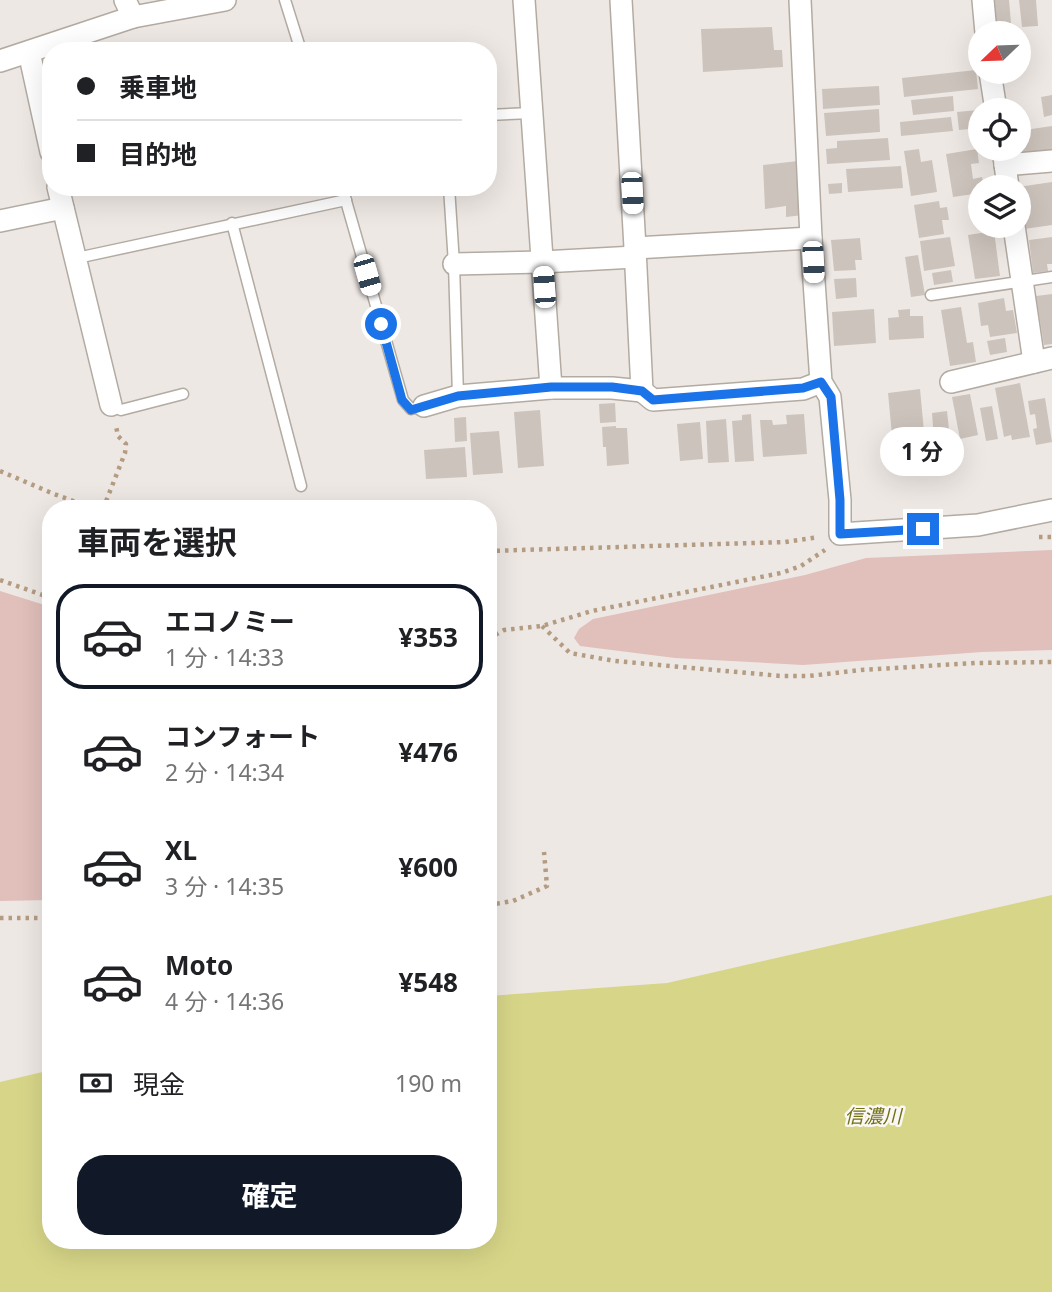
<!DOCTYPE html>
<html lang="ja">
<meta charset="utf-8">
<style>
body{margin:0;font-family:"Noto Sans","Noto Sans JP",sans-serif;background:#f2f2f2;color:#202124;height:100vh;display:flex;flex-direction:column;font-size:26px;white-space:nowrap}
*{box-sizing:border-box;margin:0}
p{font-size:23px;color:#757577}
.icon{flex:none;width:38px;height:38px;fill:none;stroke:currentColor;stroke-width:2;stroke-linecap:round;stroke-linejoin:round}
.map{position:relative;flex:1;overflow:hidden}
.details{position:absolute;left:42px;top:500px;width:455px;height:749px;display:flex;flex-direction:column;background:#fff;border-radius:28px;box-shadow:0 7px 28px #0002}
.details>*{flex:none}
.guide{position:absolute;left:42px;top:42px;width:455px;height:154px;border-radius:28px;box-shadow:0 7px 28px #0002;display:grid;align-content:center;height:154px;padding:0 35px;background:#fff}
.needle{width:46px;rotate:247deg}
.buttons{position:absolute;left:968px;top:21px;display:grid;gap:14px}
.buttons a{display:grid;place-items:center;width:63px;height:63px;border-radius:50%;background:#fff;box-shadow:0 7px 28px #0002;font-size:35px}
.end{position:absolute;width:32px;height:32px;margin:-16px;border:9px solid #1a73e8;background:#fff;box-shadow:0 0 0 4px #fff}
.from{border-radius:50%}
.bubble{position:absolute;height:49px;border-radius:24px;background:#fff;box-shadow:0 7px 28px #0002;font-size:23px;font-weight:700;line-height:49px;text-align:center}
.car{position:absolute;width:21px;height:42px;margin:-21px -10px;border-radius:9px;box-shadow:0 0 5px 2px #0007;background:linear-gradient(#fff 24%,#345 0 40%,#fff 0 76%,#345 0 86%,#fff 0)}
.guide b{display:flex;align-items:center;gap:24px;height:66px;font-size:26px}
.guide b+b{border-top:2px solid #e0e0e0}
.guide i{width:18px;height:18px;background:#202124}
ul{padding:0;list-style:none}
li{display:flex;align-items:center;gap:21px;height:105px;margin:0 14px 10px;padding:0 21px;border:4px solid transparent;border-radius:28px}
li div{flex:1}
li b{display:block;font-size:26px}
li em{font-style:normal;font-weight:700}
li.selected{border-color:#111827}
li>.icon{width:63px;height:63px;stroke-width:1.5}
h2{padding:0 35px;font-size:32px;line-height:84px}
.pay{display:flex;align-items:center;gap:18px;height:77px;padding:0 35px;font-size:26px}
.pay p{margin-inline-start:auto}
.action{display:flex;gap:14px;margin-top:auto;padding:14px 35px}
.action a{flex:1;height:80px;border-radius:28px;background:#111827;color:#fff;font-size:28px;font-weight:700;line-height:80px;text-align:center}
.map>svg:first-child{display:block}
</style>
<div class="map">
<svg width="1052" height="1292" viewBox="0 0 1052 1292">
<rect width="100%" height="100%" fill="#eee8e4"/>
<!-- green -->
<g fill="#e1bfbb">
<polygon points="1052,550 1052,650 982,652 803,665 675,658 580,646 574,638 579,629 593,619 805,575 866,558"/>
<polygon points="0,591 51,607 51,900 0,901"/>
</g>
<!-- water -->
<polygon fill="#d7d688" points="1052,895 1052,1292 0,1292 0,1082 51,1070 51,1241 488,1241 488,996 667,983"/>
<!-- building -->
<g fill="#ccc3bc">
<polygon points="991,0 1009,0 1011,23 993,25"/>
<polygon points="1019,0 1036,0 1038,26 1022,27"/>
<polygon points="772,27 774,50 782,50 783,67 703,72 701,29"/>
<polygon points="976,70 978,89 904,97 902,78"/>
<polygon points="879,86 880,105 823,109 822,89"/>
<polygon points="1052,95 1052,115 1044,117 1041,97"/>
<polygon points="953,96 954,111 913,115 911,100"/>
<polygon points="879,109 880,132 826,136 824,113"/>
<polygon points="978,110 980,128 959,130 957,112"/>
<polygon points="951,117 953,131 901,136 900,122"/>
<polygon points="1052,126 1052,151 1014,157 1013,149 1018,149 1018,131"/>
<polygon points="888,138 890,160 827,164 826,149 837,148 837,141"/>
<polygon points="919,149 921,162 932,160 937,192 911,196 904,151"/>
<polygon points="977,149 979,163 971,164 973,179 982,177 984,187 980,187 980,193 953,197 946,154"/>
<polygon points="798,161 803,215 786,217 786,206 765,209 763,165"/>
<polygon points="901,166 903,188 848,192 846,169"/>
<polygon points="1052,182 1052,225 1024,229 1018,187"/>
<polygon points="842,183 842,193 829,194 828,184"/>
<polygon points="939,201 940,208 947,207 949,220 942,220 944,234 919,238 914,205"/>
<polygon points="994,231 1000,276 975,279 968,235"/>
<polygon points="950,237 955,266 924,271 920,241"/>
<polygon points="1052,237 1052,264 1047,264 1048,271 1033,273 1029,240"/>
<polygon points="860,238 862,260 855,260 856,270 834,271 831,240"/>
<polygon points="918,255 925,295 911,297 905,257"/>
<polygon points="951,270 953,282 934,285 932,273"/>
<polygon points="856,278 857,297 836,299 834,279"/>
<polygon points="1052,294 1052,344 1044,345 1036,296"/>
<polygon points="1004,298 1006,311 1013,310 1017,333 990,337 988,325 981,326 978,303"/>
<polygon points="961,307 967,343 973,342 976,362 950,366 941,310"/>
<polygon points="874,309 876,343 834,346 832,312"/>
<polygon points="910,309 910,316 923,316 924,338 889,340 888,318 899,317 898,310"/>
<polygon points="1005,338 1007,352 990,355 987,341"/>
<polygon points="1020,383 1030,437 1012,440 1011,435 1004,437 995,388"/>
<polygon points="920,389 925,442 893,446 888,393"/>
<polygon points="970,394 978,435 960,439 952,397"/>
<polygon points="1045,398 1052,442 1036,445 1033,429 1037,428 1035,414 1030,415 1028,401"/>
<polygon points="615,403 616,422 600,423 599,404"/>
<polygon points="992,406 998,439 986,441 980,408"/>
<polygon points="540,410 544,466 518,468 514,412"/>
<polygon points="947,411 950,439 934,440 932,413"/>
<polygon points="751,414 754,461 735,462 732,421 742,420 742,415"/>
<polygon points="804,414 807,454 763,457 760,420 772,420 773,425 787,424 786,415"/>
<polygon points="466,417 467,441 455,442 454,418"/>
<polygon points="726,419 729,462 708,463 706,421"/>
<polygon points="700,422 703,459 680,461 677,424"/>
<polygon points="616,426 616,428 627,428 629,464 607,466 606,447 603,447 602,427"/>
<polygon points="499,431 503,473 473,475 470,433"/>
<polygon points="954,443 956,460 906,465 904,448"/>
<polygon points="465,447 467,477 426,479 424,450"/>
</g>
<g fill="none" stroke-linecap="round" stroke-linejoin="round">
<defs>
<g id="service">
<polyline points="285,0 301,51"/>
<polyline points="488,115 532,113"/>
<polyline points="342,187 403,400 411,409 424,406"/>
<polyline points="449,187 454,264 458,396"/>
<polyline points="232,223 301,486"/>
<polyline points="77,258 346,200"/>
<polyline points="931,295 1052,277"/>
<polyline points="111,405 121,410 183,394"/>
</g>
<g id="minor">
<polyline points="125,0 133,17 225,0"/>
<polyline points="524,0 551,388"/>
<polyline points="621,0 635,248 642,391 653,400 803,389 821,382"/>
<polyline points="800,0 811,238 821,382 830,397 840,500 840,534 978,525 1052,510"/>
<polyline points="983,0 986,33"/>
<polyline points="29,52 51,152"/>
<polyline points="990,72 996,110"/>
<polyline points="1003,149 1008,187"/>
<polyline points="1005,165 1052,161"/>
<polyline points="58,187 111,405"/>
<polyline points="0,221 63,208"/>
<polyline points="1014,226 1034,362"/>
<polyline points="635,248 811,238"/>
<polyline points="454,264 542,262 635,257"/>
<polyline points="951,382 1052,358"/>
<polyline points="424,406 458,396 551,388 612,388 642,391"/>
</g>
<polyline id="tertiary" points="0,61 133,17"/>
</defs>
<!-- service casing -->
<use href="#service" stroke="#b3aba2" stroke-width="13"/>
<!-- minor casing -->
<use href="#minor" stroke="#b3aba2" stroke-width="24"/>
<!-- tertiary casing -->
<use href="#tertiary" stroke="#b3aba2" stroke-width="24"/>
<!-- path -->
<g stroke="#b49c82" stroke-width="4.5" stroke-dasharray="3.5 5" stroke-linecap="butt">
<polyline points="0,471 54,494 95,509"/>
<polyline points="103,509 125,453 126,444 118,436 116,426"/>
<polyline points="1039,537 1052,537"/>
<polyline points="488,551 785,542 819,537"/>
<polyline points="0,580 51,598"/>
<polyline points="542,626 570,653 615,661 781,676 809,676 861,670 975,663 1052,662"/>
<polyline points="488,639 504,630 542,626 592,611 781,573 801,566 825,550"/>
<polyline points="488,905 513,901 547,886 544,852"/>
<polyline points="0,918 51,918"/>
</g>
<!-- service -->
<use href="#service" stroke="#fff" stroke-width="10"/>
<!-- minor -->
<use href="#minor" stroke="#fff" stroke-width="21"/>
<!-- tertiary -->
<use href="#tertiary" stroke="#fff" stroke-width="21"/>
</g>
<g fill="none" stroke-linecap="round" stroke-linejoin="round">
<!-- route -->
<polyline stroke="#1a73e8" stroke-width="9" points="381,324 402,400 411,410 458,396 551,387 612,387 642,391 653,400 803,388 821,382 831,397 840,500 840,534 923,529"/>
</g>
<g text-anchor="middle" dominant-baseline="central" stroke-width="5" stroke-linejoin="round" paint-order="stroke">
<!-- water labels -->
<g font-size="19" font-style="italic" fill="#717116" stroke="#faf7f5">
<text x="873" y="1116">信濃川</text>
</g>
</g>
</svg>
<div class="buttons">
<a><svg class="needle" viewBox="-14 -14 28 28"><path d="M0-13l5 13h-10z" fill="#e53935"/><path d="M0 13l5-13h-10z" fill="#757577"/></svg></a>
<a><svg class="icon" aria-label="locate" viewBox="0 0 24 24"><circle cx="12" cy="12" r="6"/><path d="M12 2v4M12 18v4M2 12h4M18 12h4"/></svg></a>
<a><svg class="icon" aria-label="layers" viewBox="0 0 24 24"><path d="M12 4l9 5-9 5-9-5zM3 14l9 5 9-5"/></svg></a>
</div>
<i class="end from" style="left:381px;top:324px"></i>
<i class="end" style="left:923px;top:529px"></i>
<div class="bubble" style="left:880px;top:427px;width:84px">1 分</div>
<i class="car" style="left:632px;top:193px;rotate:177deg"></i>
<i class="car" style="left:813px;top:262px;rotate:177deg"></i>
<i class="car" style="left:367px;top:275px;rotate:164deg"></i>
<i class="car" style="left:544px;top:287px;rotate:356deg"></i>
<div class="guide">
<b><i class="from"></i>乗車地</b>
<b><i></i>目的地</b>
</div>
<section class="details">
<h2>車両を選択</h2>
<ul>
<li class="selected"><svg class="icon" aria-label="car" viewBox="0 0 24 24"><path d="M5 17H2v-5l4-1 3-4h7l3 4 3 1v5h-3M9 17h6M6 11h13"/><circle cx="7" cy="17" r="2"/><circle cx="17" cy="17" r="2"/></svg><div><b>エコノミー</b><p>1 分 · 14:33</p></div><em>¥353</em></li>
<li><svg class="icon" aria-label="car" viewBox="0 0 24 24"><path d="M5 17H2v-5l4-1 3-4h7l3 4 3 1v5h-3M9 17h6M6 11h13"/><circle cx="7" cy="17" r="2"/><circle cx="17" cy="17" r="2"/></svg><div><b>コンフォート</b><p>2 分 · 14:34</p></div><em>¥476</em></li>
<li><svg class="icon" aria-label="car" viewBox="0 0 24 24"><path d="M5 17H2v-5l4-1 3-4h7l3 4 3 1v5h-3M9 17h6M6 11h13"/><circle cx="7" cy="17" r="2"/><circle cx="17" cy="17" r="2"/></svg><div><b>XL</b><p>3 分 · 14:35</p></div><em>¥600</em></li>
<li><svg class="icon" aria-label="car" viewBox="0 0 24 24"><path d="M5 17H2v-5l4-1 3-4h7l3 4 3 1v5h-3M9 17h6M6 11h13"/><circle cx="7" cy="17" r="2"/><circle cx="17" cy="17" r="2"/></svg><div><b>Moto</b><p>4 分 · 14:36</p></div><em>¥548</em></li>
</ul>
<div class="pay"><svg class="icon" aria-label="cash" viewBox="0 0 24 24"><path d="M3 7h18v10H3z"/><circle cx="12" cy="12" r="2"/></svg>現金<p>190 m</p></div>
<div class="action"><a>確定</a></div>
</section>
</div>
